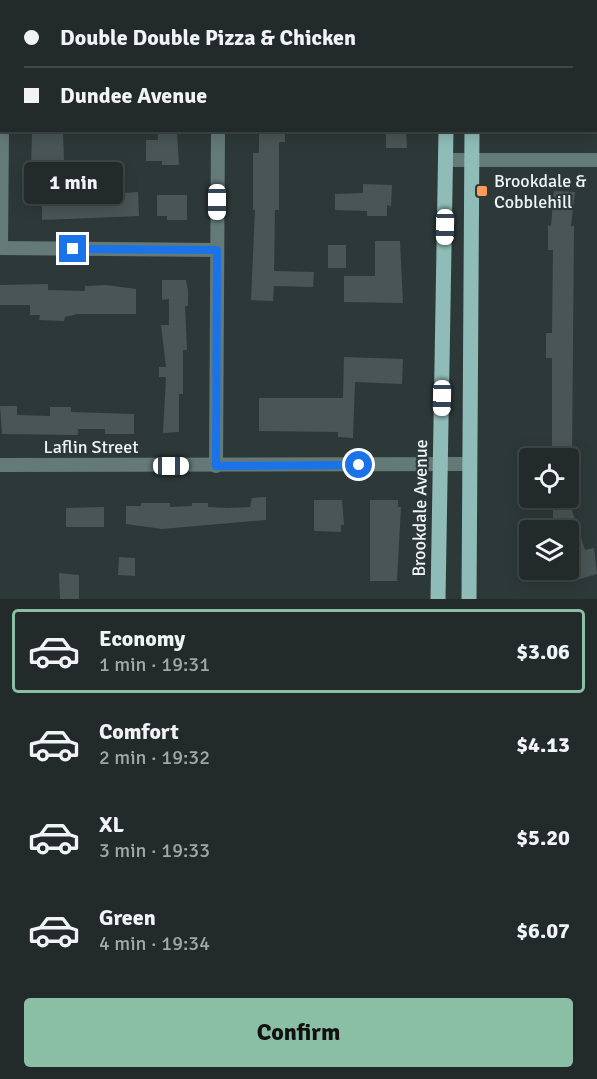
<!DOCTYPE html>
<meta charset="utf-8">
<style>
body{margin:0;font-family:Signika,sans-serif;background:#2a3332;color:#f1f3f6;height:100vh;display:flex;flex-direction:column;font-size:22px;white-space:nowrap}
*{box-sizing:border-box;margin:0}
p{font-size:20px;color:#a2a7a8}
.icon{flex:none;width:33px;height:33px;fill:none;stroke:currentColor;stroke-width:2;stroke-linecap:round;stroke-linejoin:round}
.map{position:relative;height:599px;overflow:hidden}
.drawer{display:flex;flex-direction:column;background:#222b2a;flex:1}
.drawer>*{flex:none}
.top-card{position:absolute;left:0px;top:0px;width:597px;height:132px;box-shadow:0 3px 15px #0003,0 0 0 2px #3f4747;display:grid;align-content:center;height:132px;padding:0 24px;background:#222b2a}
.fabs{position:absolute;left:519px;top:448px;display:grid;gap:12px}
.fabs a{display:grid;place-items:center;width:60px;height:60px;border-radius:6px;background:#222b2a;box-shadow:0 3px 15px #0003,0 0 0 2px #3f4747;font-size:30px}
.end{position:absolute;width:27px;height:27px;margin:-14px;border:8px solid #1a73e8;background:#fff;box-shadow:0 0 0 3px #fff}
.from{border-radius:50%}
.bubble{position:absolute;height:42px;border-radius:6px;background:#222b2a;box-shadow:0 3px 15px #0003,0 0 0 2px #3f4747;font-size:20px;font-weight:800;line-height:42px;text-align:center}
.car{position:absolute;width:18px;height:36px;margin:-18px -9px;border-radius:8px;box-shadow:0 0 4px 2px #0007;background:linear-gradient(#fff 24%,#345 0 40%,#fff 0 76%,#345 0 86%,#fff 0)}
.top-card b{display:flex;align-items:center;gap:21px;height:57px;font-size:22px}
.top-card b+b{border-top:2px solid #3f4747}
.top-card i{width:15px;height:15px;background:#f1f3f6}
ul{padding:10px 0 0;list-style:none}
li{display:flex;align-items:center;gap:18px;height:84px;margin:0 12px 9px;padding:0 12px;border:3px solid transparent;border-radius:6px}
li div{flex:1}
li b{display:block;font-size:22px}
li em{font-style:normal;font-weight:800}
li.on{border-color:#8abfa5}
li>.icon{width:54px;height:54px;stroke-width:1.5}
.action{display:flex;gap:12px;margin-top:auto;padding:12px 24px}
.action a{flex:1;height:69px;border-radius:6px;background:#8abfa5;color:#111;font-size:24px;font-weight:800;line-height:69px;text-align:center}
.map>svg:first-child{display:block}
</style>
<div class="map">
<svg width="597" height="599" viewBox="0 0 597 599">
<rect width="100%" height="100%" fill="#2d3938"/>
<!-- building -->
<g fill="#4a5655">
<polygon points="32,130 63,130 64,163 50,164 50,171 31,171"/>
<polygon points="158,130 177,132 179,165 162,165 162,161 146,161 146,140 158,140"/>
<polygon points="259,130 285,130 285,142 279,142 279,210 275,210 274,271 314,272 313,287 274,286 273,301 251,300 255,210 253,210 253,153 259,153"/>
<polygon points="386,130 406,130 407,148 386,148"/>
<polygon points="363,184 392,185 391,206 387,205 387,216 367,216 367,211 335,210 335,194 363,193"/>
<polygon points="554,191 575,192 571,226 574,226 572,459 552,459 552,358 546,358 546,333 552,333 553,250 548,250 548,225 551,226"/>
<polygon points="138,192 139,216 42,220 42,203 112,204 112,199 124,198 124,193"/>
<polygon points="157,195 187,195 187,220 167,220 167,216 157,216"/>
<polygon points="375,241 400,241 403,303 344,302 344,276 375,276"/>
<rect x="328" y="245" width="18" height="23"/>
<polygon points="162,280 186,280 188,290 188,306 185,306 187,350 183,350 183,394 179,394 179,432 163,433 166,377 159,377 159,367 166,367 161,325 169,325 169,299 162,300"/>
<polygon points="48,284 48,290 85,291 85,286 106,285 136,289 136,314 77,314 65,317 64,321 39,320 40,315 30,315 30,305 0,305 0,285"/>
<polygon points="344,357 403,359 402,384 355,382 353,438 338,437 338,432 259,431 259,398 343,398"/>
<polygon points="0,406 17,406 17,415 50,416 50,407 71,407 71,412 134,414 134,434 105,434 105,429 78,429 78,435 2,434"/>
<polygon points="266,497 266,520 162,529 126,524 126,506 141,506 141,503 170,503 170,507 192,506 192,503 208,503 208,507 228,508 250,507 252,498"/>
<polygon points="553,498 568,498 585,550 594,548 597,574 569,582 566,570 568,570 568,531 558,531 553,517"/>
<polygon points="314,500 342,500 344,525 341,525 341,532 314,531"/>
<polygon points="370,500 398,500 398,507 401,507 397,581 370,581"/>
<polygon points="104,507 104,527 66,527 66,508"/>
<polygon points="119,557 135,558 135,576 118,575"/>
<polygon points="59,573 79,575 79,599 60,599"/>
</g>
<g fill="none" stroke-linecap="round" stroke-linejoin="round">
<!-- minor -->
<g stroke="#647a77" stroke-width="14">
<polyline points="4,2 4,0"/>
<polyline points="219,2 219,0"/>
<polyline points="446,160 597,160"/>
<polyline points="0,248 217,250"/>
<polyline points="1,248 2,130"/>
<polyline points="0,465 470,464"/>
<polyline points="216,466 218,130"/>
</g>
<!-- primary -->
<g stroke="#90bcb8" stroke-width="15">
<polyline points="446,2 446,0"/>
<polyline points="473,2 473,0"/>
<polyline points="438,599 446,130"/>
<polyline points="469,599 472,130"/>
</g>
</g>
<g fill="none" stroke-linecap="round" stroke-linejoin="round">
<!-- route -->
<polyline stroke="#1a73e8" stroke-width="8" points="73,249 217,250 216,466 359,465"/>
</g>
<!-- markers -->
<rect fill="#fe9b59" stroke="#2d3938" stroke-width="2" x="476" y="185" width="12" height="12" rx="3"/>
<g text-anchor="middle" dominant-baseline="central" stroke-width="4.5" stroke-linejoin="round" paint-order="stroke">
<!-- poi labels -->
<g font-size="18" fill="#eef5f4" stroke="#2d3938" text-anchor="start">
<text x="494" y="181">Brookdale &amp;<tspan x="494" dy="21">Cobblehill</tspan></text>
</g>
<!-- street labels -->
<g font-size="18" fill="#eef5f4" stroke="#2d3938">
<text x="91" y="447">Laflin Street</text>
<text transform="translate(420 508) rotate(-89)">Brookdale Avenue</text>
</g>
</g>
</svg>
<div class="fabs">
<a><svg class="icon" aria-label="locate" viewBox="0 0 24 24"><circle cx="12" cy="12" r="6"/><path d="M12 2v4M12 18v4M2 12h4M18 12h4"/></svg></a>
<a><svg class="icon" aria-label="layers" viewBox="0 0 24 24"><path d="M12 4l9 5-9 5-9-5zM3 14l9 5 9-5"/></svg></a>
</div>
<i class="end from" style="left:359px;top:465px"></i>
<i class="end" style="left:73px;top:249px"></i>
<div class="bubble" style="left:24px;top:162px;width:99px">1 min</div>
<i class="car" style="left:217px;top:202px;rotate:180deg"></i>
<i class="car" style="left:445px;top:227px;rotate:181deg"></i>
<i class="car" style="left:442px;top:398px;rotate:181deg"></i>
<i class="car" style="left:171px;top:466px;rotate:90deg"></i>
<div class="top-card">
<b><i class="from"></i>Double Double Pizza &amp; Chicken</b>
<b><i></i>Dundee Avenue</b>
</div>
</div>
<section class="drawer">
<ul>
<li class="on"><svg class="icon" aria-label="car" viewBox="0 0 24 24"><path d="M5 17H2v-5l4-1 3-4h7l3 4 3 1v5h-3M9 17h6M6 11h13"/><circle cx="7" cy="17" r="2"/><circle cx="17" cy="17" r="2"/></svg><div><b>Economy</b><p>1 min · 19:31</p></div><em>$3.06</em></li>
<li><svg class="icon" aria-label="car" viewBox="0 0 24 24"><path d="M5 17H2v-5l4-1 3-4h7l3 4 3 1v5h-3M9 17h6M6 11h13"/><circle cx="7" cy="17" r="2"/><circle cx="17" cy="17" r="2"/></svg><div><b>Comfort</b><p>2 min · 19:32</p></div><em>$4.13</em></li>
<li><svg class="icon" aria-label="car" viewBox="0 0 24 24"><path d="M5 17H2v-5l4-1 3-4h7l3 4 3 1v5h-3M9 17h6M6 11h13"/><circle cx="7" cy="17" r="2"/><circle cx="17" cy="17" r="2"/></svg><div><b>XL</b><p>3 min · 19:33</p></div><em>$5.20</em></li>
<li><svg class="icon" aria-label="car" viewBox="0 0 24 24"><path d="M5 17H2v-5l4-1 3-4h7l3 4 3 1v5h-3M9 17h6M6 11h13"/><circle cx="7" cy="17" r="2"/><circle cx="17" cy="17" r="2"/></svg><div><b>Green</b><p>4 min · 19:34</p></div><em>$6.07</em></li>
</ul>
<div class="action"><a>Confirm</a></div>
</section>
